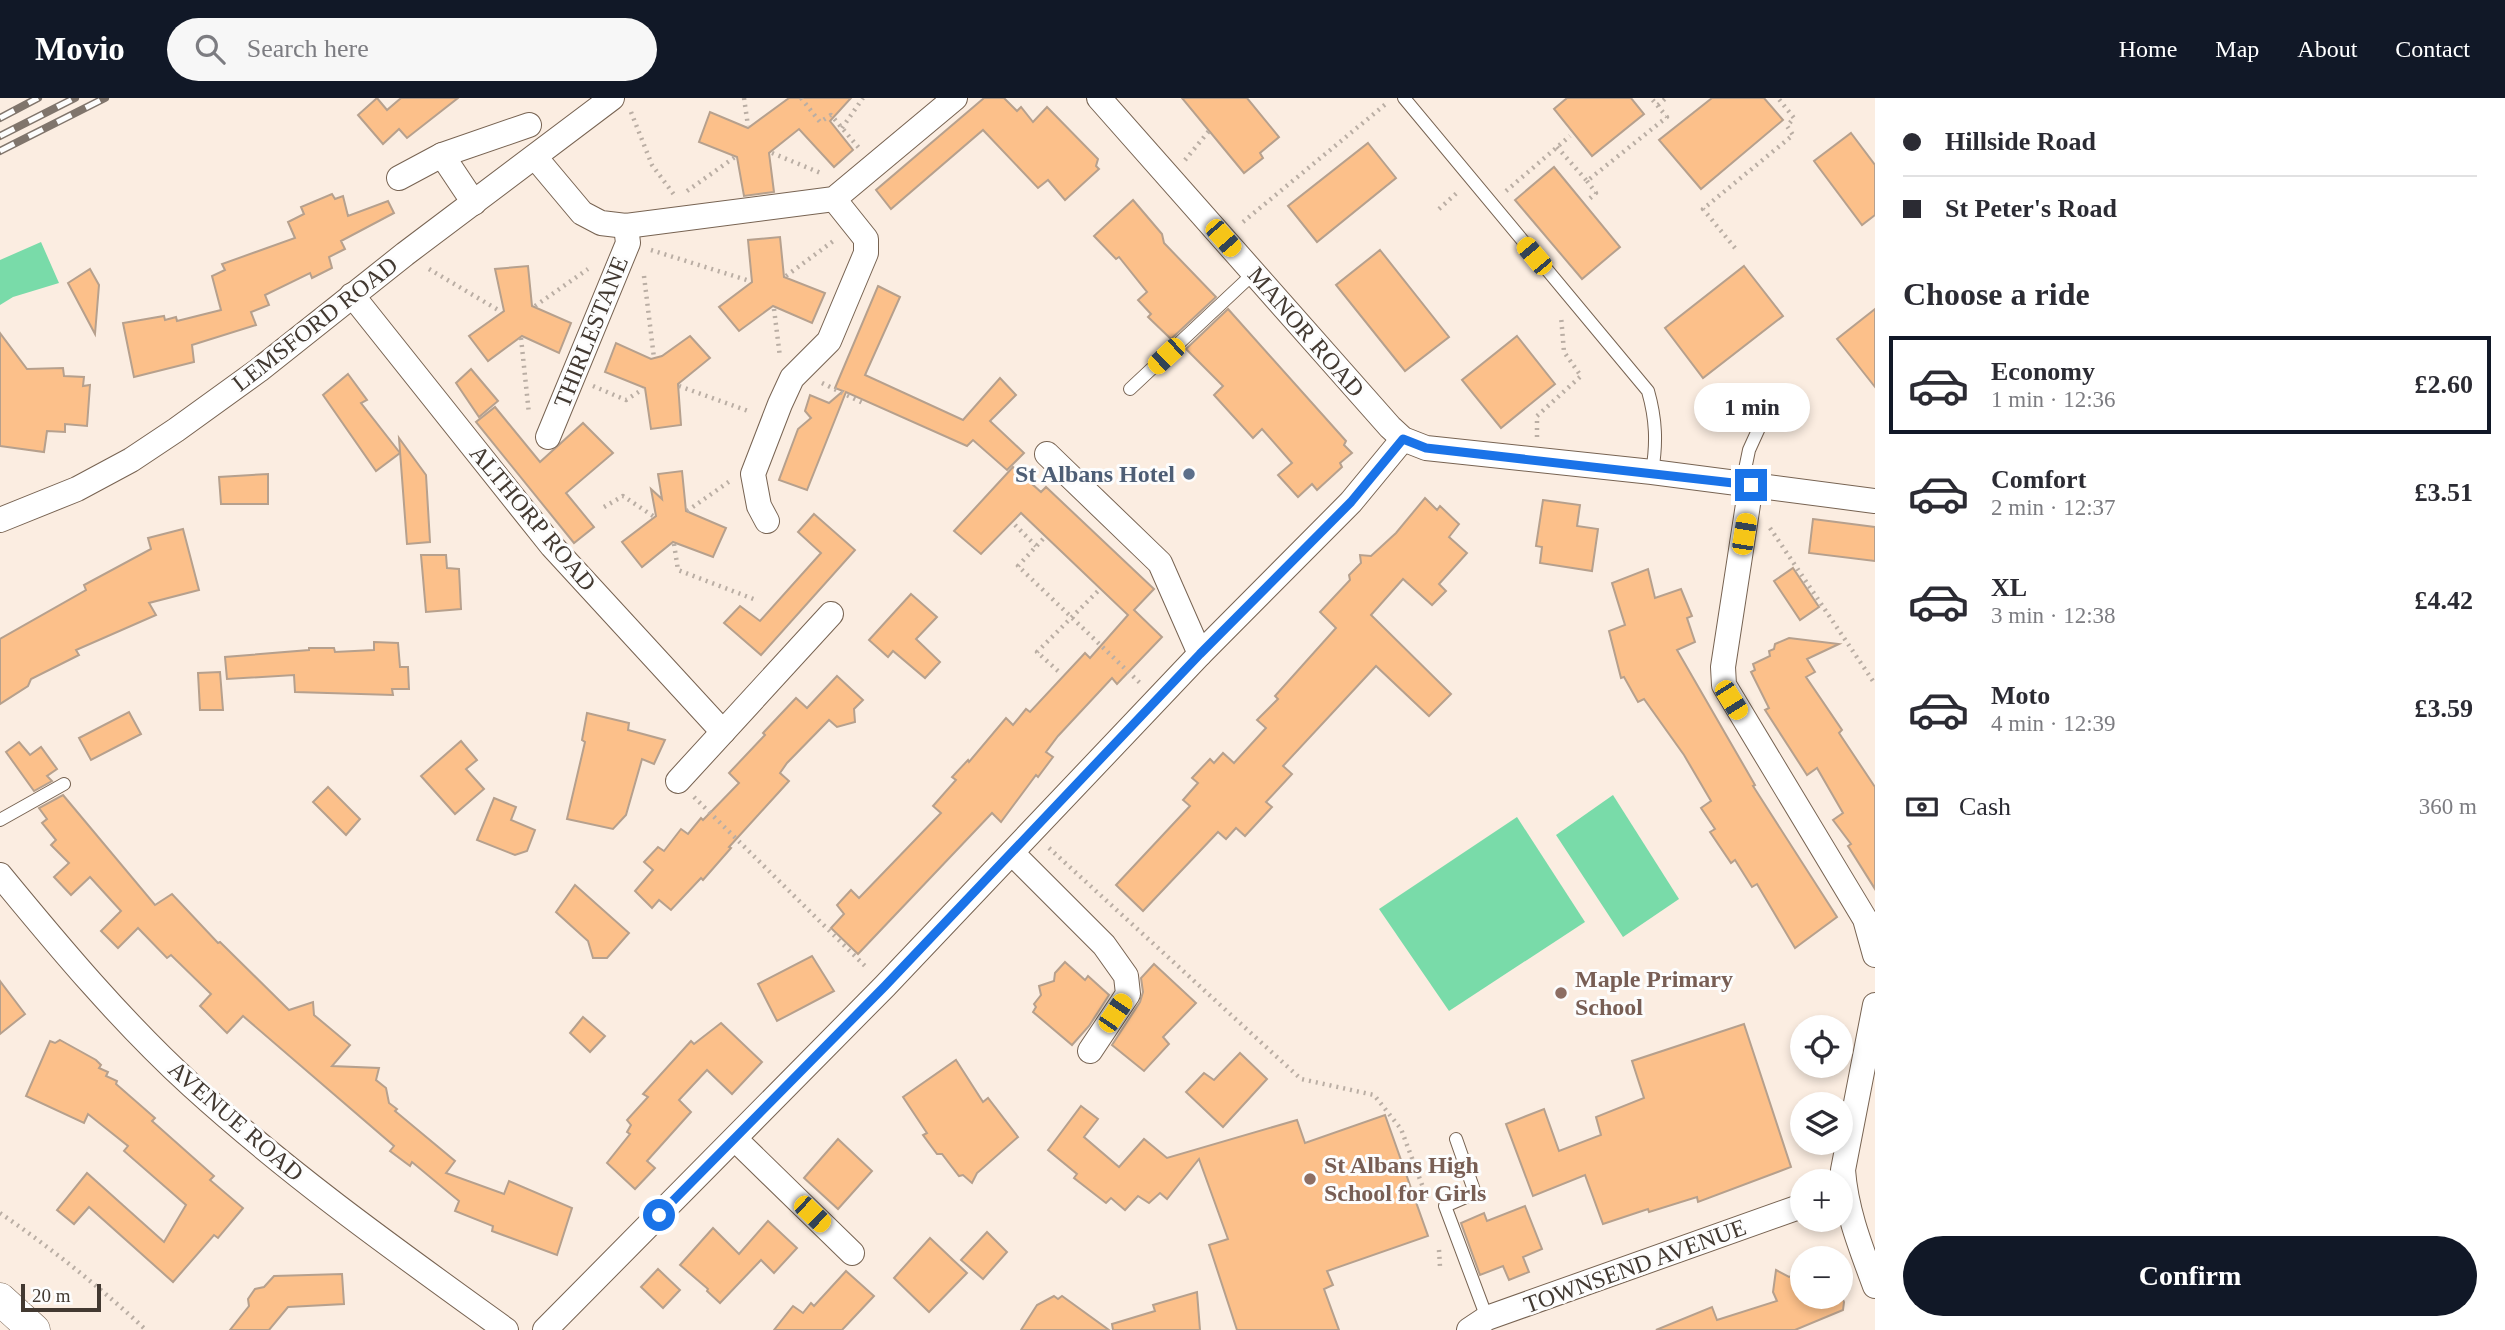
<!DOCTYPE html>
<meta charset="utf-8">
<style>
body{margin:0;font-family:Georgia,serif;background:#f7f7f7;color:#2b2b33;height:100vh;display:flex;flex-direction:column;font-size:26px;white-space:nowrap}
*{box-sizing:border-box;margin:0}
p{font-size:23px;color:#7c7c81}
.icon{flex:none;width:38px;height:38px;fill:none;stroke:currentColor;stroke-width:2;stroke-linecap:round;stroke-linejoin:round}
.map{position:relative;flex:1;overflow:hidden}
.drawer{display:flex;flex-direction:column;background:#fff;width:630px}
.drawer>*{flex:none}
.banner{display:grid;align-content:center;height:154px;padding:0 28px;background:#fff}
.tools{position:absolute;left:1790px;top:917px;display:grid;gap:14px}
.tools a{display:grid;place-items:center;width:63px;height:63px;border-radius:50%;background:#fff;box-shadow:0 4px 10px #0003;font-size:35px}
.scale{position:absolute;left:21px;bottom:18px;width:80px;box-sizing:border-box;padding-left:7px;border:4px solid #423931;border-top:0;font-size:19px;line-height:24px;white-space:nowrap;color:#423931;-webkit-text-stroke:5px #fdfdfd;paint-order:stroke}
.end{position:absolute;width:32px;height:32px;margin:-16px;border:9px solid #1a73e8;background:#fff;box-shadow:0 0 0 4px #fff}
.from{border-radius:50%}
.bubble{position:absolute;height:49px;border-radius:24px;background:#fff;box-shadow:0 4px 10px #0003;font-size:23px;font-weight:800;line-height:49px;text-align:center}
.car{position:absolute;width:21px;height:42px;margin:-21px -10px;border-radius:9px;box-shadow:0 0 5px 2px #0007;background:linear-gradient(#f5c518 24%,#345 0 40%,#f5c518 0 76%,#345 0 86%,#f5c518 0)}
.banner b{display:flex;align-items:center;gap:24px;height:66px;font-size:26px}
.banner b+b{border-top:2px solid #e1e1e2}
.banner i{width:18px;height:18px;background:#2b2b33}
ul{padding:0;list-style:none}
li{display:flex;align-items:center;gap:21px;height:98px;margin:0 14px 10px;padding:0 14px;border:4px solid transparent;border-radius:0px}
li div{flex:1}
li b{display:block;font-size:26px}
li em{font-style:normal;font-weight:800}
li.active{border-color:#111827}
li>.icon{width:63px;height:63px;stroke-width:1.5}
h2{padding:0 28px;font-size:32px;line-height:84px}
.pay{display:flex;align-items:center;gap:18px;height:77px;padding:0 28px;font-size:26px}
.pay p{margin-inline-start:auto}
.action{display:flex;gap:14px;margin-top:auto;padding:14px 28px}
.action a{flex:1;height:80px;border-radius:42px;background:#111827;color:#fff;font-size:28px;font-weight:800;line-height:80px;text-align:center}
header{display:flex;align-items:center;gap:42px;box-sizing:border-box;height:98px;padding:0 35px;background:#111827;color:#fff}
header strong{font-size:33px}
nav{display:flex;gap:38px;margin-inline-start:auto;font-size:24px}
.search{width:490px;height:63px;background:#f7f7f7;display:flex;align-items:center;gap:18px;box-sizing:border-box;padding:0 24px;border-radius:38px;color:#7c7c81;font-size:26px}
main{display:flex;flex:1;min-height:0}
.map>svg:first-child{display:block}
</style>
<header>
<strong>Movio</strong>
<div class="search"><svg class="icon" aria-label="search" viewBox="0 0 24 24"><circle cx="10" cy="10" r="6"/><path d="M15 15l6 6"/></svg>Search here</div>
<nav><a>Home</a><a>Map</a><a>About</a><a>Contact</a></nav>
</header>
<main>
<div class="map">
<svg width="1875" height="1232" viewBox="0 0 1875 1232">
<rect width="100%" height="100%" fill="#fbede1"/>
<!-- green -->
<g fill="#79dba9">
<polygon points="41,144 59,185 13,199 0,207 0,162"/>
<polygon points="1613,697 1679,801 1623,839 1556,737"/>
<polygon points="1517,719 1585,824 1449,913 1379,811"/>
</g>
<!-- building -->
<g fill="#fcc08a" stroke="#b6a08d" stroke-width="2">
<polygon points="377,0 387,12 401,0 458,0 407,40 399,31 383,46 358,17"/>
<polygon points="789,0 851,0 830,23 853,52 834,69 799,31 769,55 774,94 744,98 737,59 699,44 710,14 748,30"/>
<polygon points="984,0 1004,0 1017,13 1021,9 1033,24 1047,9 1098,61 1096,68 1099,71 1065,102 1048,82 1038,90 983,32 891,111 876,92"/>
<polygon points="1182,0 1247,0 1279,39 1260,55 1263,60 1244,75"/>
<polygon points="1567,0 1631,0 1644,16 1592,58 1554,11"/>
<polygon points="1712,0 1764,0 1783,22 1701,91 1659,42"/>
<polygon points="1851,35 1875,67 1875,117 1862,127 1814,63"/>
<polygon points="1368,45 1396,80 1317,144 1288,108"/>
<polygon points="1554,69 1620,149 1582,181 1515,102"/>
<polygon points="332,96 335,101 343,98 348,118 388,103 394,115 341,143 345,151 329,159 332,170 312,180 310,175 265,197 269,207 251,214 256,227 192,247 194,264 134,279 123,225 164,218 165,222 176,219 177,223 221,212 212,178 225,172 222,166 295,140 288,124 304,116 301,109"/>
<polygon points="1133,102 1162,136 1164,145 1216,199 1171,241 1148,219 1151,216 1138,202 1147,194 1119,159 1116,161 1094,138"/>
<polygon points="780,139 784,179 825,195 812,225 773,208 739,233 719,209 752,184 748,142"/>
<polygon points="1380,152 1449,239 1405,273 1336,187"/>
<polygon points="528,168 532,208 571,225 559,255 522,238 488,263 469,238 504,213 495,171"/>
<polygon points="1744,168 1783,218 1703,280 1665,230"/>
<polygon points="90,171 99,187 95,236 68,185"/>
<polygon points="878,188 900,199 865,277 963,322 1000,280 1016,297 990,323 1024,355 1007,372 973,342 967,348 846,294 807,392 779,382 798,331 811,320 805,313 810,297 829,305 843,293 835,290"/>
<polygon points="1228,211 1346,343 1344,347 1352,355 1340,365 1342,369 1317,392 1312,386 1298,399 1278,377 1292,365 1262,331 1253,340 1214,297 1223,288 1186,251"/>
<polygon points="1875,211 1875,289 1837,241"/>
<polygon points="0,235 27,271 63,270 64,278 84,279 83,288 90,287 87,328 65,326 65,334 47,333 44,354 0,348"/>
<polygon points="690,238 710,260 678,286 681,327 651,331 645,290 605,274 616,245 651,261 662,258"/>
<polygon points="1517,238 1555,286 1501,330 1462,282"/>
<polygon points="471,271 498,303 479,319 456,285"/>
<polygon points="348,276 367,302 361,305 400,355 376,373 323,297"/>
<polygon points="495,309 540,364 583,325 613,355 566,395 594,429 574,445 476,324"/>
<polygon points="399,340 426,377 430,444 407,446"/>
<polygon points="1013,369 1041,394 1046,389 1154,491 1134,512 1162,539 1117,586 1112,580 1058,638 1046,654 1053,659 1038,679 1036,677 1001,724 992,715 858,856 831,830 844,816 837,807 851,792 859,800 941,715 933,708 956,682 952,679 968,662 969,664 1006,620 1013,627 1026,611 1030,614 1085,555 1090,560 1128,517 1021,415 981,456 954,433"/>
<polygon points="682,373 686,413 726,430 713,459 673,444 642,469 622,444 656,418 651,391 662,401 658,376"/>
<polygon points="268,376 268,406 221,406 219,379"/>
<polygon points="1425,400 1437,412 1440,408 1459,426 1449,439 1467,455 1439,486 1446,493 1432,507 1403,481 1371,517 1451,596 1429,618 1376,568 1283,668 1292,676 1266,704 1272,709 1245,738 1236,730 1226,741 1218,734 1143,813 1116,787 1190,708 1183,702 1198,685 1192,680 1210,661 1214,665 1223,655 1234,665 1266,630 1257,622 1278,601 1275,598 1336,530 1320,514 1350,482 1349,477 1361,465 1360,457 1371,458 1396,435"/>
<polygon points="1543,402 1580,407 1577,428 1598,431 1592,473 1540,465 1542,449 1536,448"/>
<polygon points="814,416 855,452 761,557 724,525 740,508 760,523 821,455 798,434"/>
<polygon points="1813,421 1875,429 1875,463 1809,455"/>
<polygon points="183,431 199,492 149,505 156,517 76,552 79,557 31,581 28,588 0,606 0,541 86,492 84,487 151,451 148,440"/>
<polygon points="421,457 446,457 447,470 459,471 461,511 426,514"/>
<polygon points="1793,470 1819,509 1800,522 1774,483"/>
<polygon points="1648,471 1655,500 1681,491 1692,518 1687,520 1695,544 1677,552 1755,687 1753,688 1837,819 1795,850 1757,786 1752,789 1735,762 1731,765 1710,734 1715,731 1701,710 1711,703 1684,657 1644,601 1638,604 1624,579 1621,580 1609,533 1625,527 1612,485"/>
<polygon points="911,496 937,519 916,541 940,564 925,580 893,553 888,559 869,542"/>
<polygon points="1789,540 1839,546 1807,561 1815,574 1806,579 1842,632 1839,635 1875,689 1875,791 1848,748 1851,746 1833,722 1843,715 1817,670 1807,677 1765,612 1769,610 1751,574 1755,572 1753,566 1770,558 1769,553 1774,551 1775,546"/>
<polygon points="374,544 398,545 400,569 408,569 409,591 392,591 393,597 295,594 294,577 227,581 225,559 309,552 309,550 334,550 335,554 374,552"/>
<polygon points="220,574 223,612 200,612 198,575"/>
<polygon points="837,578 863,602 854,611 855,624 837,629 829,622 787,665 780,675 789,683 729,749 731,750 703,782 701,780 671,812 659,802 652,810 635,793 653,772 644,764 658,749 664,753 681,731 688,736 701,720 703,722 739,685 729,675 765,637 763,635 796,600 807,610"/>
<polygon points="129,614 141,636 91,662 79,640"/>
<polygon points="587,615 629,625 628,632 665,642 654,666 642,661 626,717 613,731 567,721 585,644 582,642"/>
<polygon points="461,643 477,662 466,671 484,691 455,716 421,678"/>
<polygon points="19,644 30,657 41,649 57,671 47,678 52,683 34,693 6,654"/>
<polygon points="328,689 360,721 346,737 313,704"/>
<polygon points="63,697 155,807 172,796 218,845 220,844 289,912 313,904 314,917 350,947 332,968 379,970 376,982 386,990 389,1005 397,1011 395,1013 455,1063 446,1075 504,1096 509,1083 572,1110 557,1157 492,1133 493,1128 455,1113 459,1103 412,1064 410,1068 390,1053 394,1048 243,918 227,935 200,908 211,896 171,857 167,860 138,830 118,850 101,833 121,813 90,779 71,797 54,779 69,765 51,747 56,742 42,725 47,721 39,710"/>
<polygon points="494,700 516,709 511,722 535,732 527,753 515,757 477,742"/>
<polygon points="575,787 629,835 607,860 593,860 588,843 556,814"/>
<polygon points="812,858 834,893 777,923 758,886"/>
<polygon points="1065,864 1085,882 1088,878 1109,897 1089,928 1072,947 1033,914 1036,909 1034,906 1041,897 1039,888 1054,883 1055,875"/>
<polygon points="1154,866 1196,905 1163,939 1169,946 1144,973 1112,947 1140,904 1143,894 1141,880"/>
<polygon points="0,883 25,916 0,936"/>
<polygon points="583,919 605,938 590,954 570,935"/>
<polygon points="721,925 762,964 732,996 707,972 679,1002 691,1014 647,1063 655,1070 635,1091 607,1065 630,1036 627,1034 631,1027 627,1022 648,999 643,996 691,943 694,946"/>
<polygon points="1744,926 1791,1069 1698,1104 1697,1099 1649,1114 1648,1111 1603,1126 1585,1077 1533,1098 1506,1026 1544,1011 1559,1053 1601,1037 1596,1019 1644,1000 1632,963"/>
<polygon points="60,942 96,962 101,967 99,970 108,974 106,978 117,983 116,986 155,1020 152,1023 214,1078 210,1082 243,1110 218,1140 214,1137 173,1184 89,1109 74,1126 57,1112 87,1075 164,1144 186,1107 124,1053 128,1048 88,1016 84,1025 26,998 50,943 55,945"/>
<polygon points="1240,955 1267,981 1223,1029 1186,994 1204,975 1214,982"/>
<polygon points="956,962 983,1004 988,1000 1018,1039 977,1075 972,1085 963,1077 959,1078 942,1056 937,1056 923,1037 927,1035 903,999"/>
<polygon points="1081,1008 1098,1021 1084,1039 1119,1069 1144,1041 1167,1060 1297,1022 1305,1045 1385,1017 1428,1138 1327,1173 1333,1187 1324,1191 1339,1232 1237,1232 1209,1147 1228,1141 1199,1061 1167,1101 1160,1095 1149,1105 1138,1098 1125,1112 1111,1100 1106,1105 1074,1080 1077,1076 1048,1052"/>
<polygon points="838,1041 872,1073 838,1111 804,1080"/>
<polygon points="1525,1108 1542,1151 1523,1159 1529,1174 1509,1182 1503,1168 1480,1177 1461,1125 1484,1115 1487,1123"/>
<polygon points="768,1123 797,1150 774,1175 761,1162 720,1205 707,1193 708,1191 680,1167 713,1130 739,1156"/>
<polygon points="987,1134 1007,1154 983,1181 961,1162"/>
<polygon points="930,1140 967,1175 929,1214 894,1180"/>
<polygon points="658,1171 680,1192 663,1210 641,1189"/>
<polygon points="1776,1172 1789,1179 1802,1174 1802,1199 1841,1199 1841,1196 1844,1204 1843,1212 1795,1232 1656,1232 1712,1209 1717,1222 1777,1203 1773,1194"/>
<polygon points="846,1173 874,1198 842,1232 774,1232 793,1208 803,1215 811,1205 814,1208"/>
<polygon points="342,1176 344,1206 288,1209 269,1232 230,1232 249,1208 248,1201 255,1191 264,1189 274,1178"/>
<polygon points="1197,1194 1200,1232 1113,1232 1112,1226 1155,1213 1153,1207"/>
<polygon points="1054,1198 1058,1201 1062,1198 1109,1232 1021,1232 1037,1207"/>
</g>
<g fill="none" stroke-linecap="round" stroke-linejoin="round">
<defs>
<g id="service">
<path d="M1404,0L1648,293C1656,321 1657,345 1652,374"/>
<polyline points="1130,291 1254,175"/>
<polyline points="1742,386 1749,352 1764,319 1793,297"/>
<polyline points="0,722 64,686"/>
<polyline points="1456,1041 1475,1095 1445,1108 1487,1220"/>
</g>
<g id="minor">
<polyline points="1099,0 1390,329 1403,341 1426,350 1652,374 1875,403"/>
<polyline points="442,57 474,105"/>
<polyline points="535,59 582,115 601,125 626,128 834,101 955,0"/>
<polyline points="399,80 442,57 529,27"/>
<polyline points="352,197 552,448 723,634"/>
<polyline points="548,339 628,145 626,128"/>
<polyline points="1047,356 1160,465 1200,556"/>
<polyline points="1751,387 1723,569 1724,587 1865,821 1875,857"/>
<polyline points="0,422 77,391 131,362 176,332 259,272 405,156 612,0"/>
<polyline points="767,423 759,408 753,376 780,306 792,280 829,243 866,155 866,141 834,101"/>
<polyline points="678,683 831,516"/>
<polyline points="1012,755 1104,847 1126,878 1128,896 1090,953"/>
<path d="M0,777C60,850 122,924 192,988C291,1078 398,1154 506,1232"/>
<path d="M1875,907L1843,1072C1846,1113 1861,1150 1875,1188"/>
<polyline points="735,1041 852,1155"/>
<polyline points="545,1232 885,888 1200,556 1351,404 1403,341"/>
<polyline points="1469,1232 1487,1220 1802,1108"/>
</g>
<polyline id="tertiary" points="0,1201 34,1232"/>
</defs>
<!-- service casing -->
<use href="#service" stroke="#776352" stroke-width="14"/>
<!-- minor casing -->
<use href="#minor" stroke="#776352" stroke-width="26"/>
<!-- tertiary casing -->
<use href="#tertiary" stroke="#776352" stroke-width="33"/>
<!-- path -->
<g stroke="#baaea4" stroke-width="4.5" stroke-dasharray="2 5" stroke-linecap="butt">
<polyline points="744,0 748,28"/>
<polyline points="801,0 820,24 831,17 859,50"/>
<polyline points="1658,7 1666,0"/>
<polyline points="631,14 652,67 675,98"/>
<polyline points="842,30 863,0"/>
<polyline points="1557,49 1587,83 1667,19 1651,0"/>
<polyline points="772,55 823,76"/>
<polyline points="1185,62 1209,33"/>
<polyline points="1587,83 1596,95 1588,102"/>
<polyline points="687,93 735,59"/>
<polyline points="1506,93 1570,38"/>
<polyline points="1439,111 1459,93"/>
<polyline points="1243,124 1387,5"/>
<polyline points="1735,150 1703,111 1793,37 1787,28 1794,20 1778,0"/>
<polyline points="651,152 750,183"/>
<polyline points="429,171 500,213"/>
<polyline points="644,178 654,260"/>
<polyline points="786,178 836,141"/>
<polyline points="535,208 588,171"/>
<polyline points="774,211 780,259"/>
<polyline points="521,240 529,316"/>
<polyline points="822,285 863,305"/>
<polyline points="593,288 626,302 643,291"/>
<polyline points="679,288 751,314"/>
<polyline points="1537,339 1537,318 1581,278 1564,254 1561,218"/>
<polyline points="604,409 623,398 653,418"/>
<polyline points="687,413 730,383"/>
<polyline points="1015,427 1036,448"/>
<polyline points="1770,430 1875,586"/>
<polyline points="1043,441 1018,468 1140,585"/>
<polyline points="674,446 678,472 756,502"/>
<polyline points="1058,573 1037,554 1098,493"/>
<polyline points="694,699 867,870"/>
<polyline points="1049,750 1301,981 1374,997 1401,1031 1427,1100"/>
<path d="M0,1115C51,1150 101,1190 146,1232"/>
<polyline points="1439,1152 1440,1169"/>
</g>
<!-- service -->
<use href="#service" stroke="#fff" stroke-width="12"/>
<!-- minor -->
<use href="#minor" stroke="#fff" stroke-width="24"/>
<!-- tertiary -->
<use href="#tertiary" stroke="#fff" stroke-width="32"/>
<defs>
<g id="rail">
<polyline points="0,20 38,0"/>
<polyline points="0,38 75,0"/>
<polyline points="0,53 105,0"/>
</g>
</defs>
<!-- rail casing -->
<use href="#rail" stroke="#80756c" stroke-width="8"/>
<!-- rail -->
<use href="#rail" stroke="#fdfdfd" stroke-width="5" stroke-dasharray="16" stroke-linecap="butt"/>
</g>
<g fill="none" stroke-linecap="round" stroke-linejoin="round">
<!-- route -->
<polyline stroke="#1a73e8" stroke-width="9" points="659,1117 885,888 1200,556 1351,404 1403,341 1426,350 1751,387"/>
</g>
<!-- markers -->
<circle fill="#5c6f8a" stroke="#fdfdfd" stroke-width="2.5" cx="1189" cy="376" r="7"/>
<g fill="#8d6e63" stroke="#fdfdfd" stroke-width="2.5">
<circle cx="1561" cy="895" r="7"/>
<circle cx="1310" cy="1081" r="7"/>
</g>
<g text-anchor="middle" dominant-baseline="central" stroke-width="6" stroke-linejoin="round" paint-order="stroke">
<!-- street labels -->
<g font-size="24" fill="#423931" stroke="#fdfdfd">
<text transform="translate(315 226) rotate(-38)">LEMSFORD ROAD</text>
<text transform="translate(591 234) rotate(-68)">THIRLESTANE</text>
<text transform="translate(1306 234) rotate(49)">MANOR ROAD</text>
<text transform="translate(533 420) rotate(50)">ALTHORP ROAD</text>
<text transform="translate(236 1023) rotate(41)">AVENUE ROAD</text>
<text transform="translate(1635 1168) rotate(-20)">TOWNSEND AVENUE</text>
</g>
<!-- service labels -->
<g font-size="24" font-weight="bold" fill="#4e5e75" stroke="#fdfdfd" text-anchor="end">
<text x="1175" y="376">St Albans Hotel</text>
</g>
<!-- education labels -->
<g font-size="24" font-weight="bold" fill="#785e54" stroke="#fdfdfd" text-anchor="start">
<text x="1575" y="881">Maple Primary<tspan x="1575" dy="28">School</tspan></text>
<text x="1324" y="1067">St Albans High<tspan x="1324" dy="28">School for Girls</tspan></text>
</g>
</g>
</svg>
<div class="tools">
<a><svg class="icon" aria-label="locate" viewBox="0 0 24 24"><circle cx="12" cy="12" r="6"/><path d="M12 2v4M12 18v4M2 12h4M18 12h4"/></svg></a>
<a><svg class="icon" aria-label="layers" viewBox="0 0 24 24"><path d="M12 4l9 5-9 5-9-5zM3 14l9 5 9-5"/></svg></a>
<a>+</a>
<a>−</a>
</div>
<div class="scale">20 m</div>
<i class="end from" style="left:659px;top:1117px"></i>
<i class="end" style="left:1751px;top:387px"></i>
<div class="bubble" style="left:1694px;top:285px;width:116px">1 min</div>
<i class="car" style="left:1223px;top:140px;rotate:139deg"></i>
<i class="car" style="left:1534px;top:158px;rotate:320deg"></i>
<i class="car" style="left:1166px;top:258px;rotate:227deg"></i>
<i class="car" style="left:1744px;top:436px;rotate:9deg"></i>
<i class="car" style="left:1731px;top:602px;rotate:148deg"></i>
<i class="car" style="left:1115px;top:915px;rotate:34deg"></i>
<i class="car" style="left:812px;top:1116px;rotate:134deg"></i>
</div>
<section class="drawer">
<div class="banner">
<b><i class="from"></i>Hillside Road</b>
<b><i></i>St Peter's Road</b>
</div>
<h2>Choose a ride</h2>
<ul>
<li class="active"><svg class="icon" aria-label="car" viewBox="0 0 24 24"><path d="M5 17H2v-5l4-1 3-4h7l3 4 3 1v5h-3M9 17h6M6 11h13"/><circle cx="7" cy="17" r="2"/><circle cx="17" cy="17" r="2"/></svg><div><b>Economy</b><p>1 min · 12:36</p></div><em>£2.60</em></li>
<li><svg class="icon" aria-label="car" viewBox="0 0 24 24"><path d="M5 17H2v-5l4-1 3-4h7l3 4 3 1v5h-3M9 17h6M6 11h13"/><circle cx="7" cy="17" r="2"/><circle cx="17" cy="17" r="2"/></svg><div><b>Comfort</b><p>2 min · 12:37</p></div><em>£3.51</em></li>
<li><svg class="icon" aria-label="car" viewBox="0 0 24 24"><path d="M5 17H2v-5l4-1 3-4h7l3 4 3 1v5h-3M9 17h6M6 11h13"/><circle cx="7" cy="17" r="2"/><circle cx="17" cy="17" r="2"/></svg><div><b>XL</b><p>3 min · 12:38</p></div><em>£4.42</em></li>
<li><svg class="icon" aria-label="car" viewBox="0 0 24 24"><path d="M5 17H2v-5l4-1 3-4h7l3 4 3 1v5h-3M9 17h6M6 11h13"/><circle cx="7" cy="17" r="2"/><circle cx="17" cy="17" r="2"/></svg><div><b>Moto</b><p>4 min · 12:39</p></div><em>£3.59</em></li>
</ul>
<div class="pay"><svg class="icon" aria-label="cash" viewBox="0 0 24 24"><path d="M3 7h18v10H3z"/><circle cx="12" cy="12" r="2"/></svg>Cash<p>360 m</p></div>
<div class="action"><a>Confirm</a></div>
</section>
</main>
